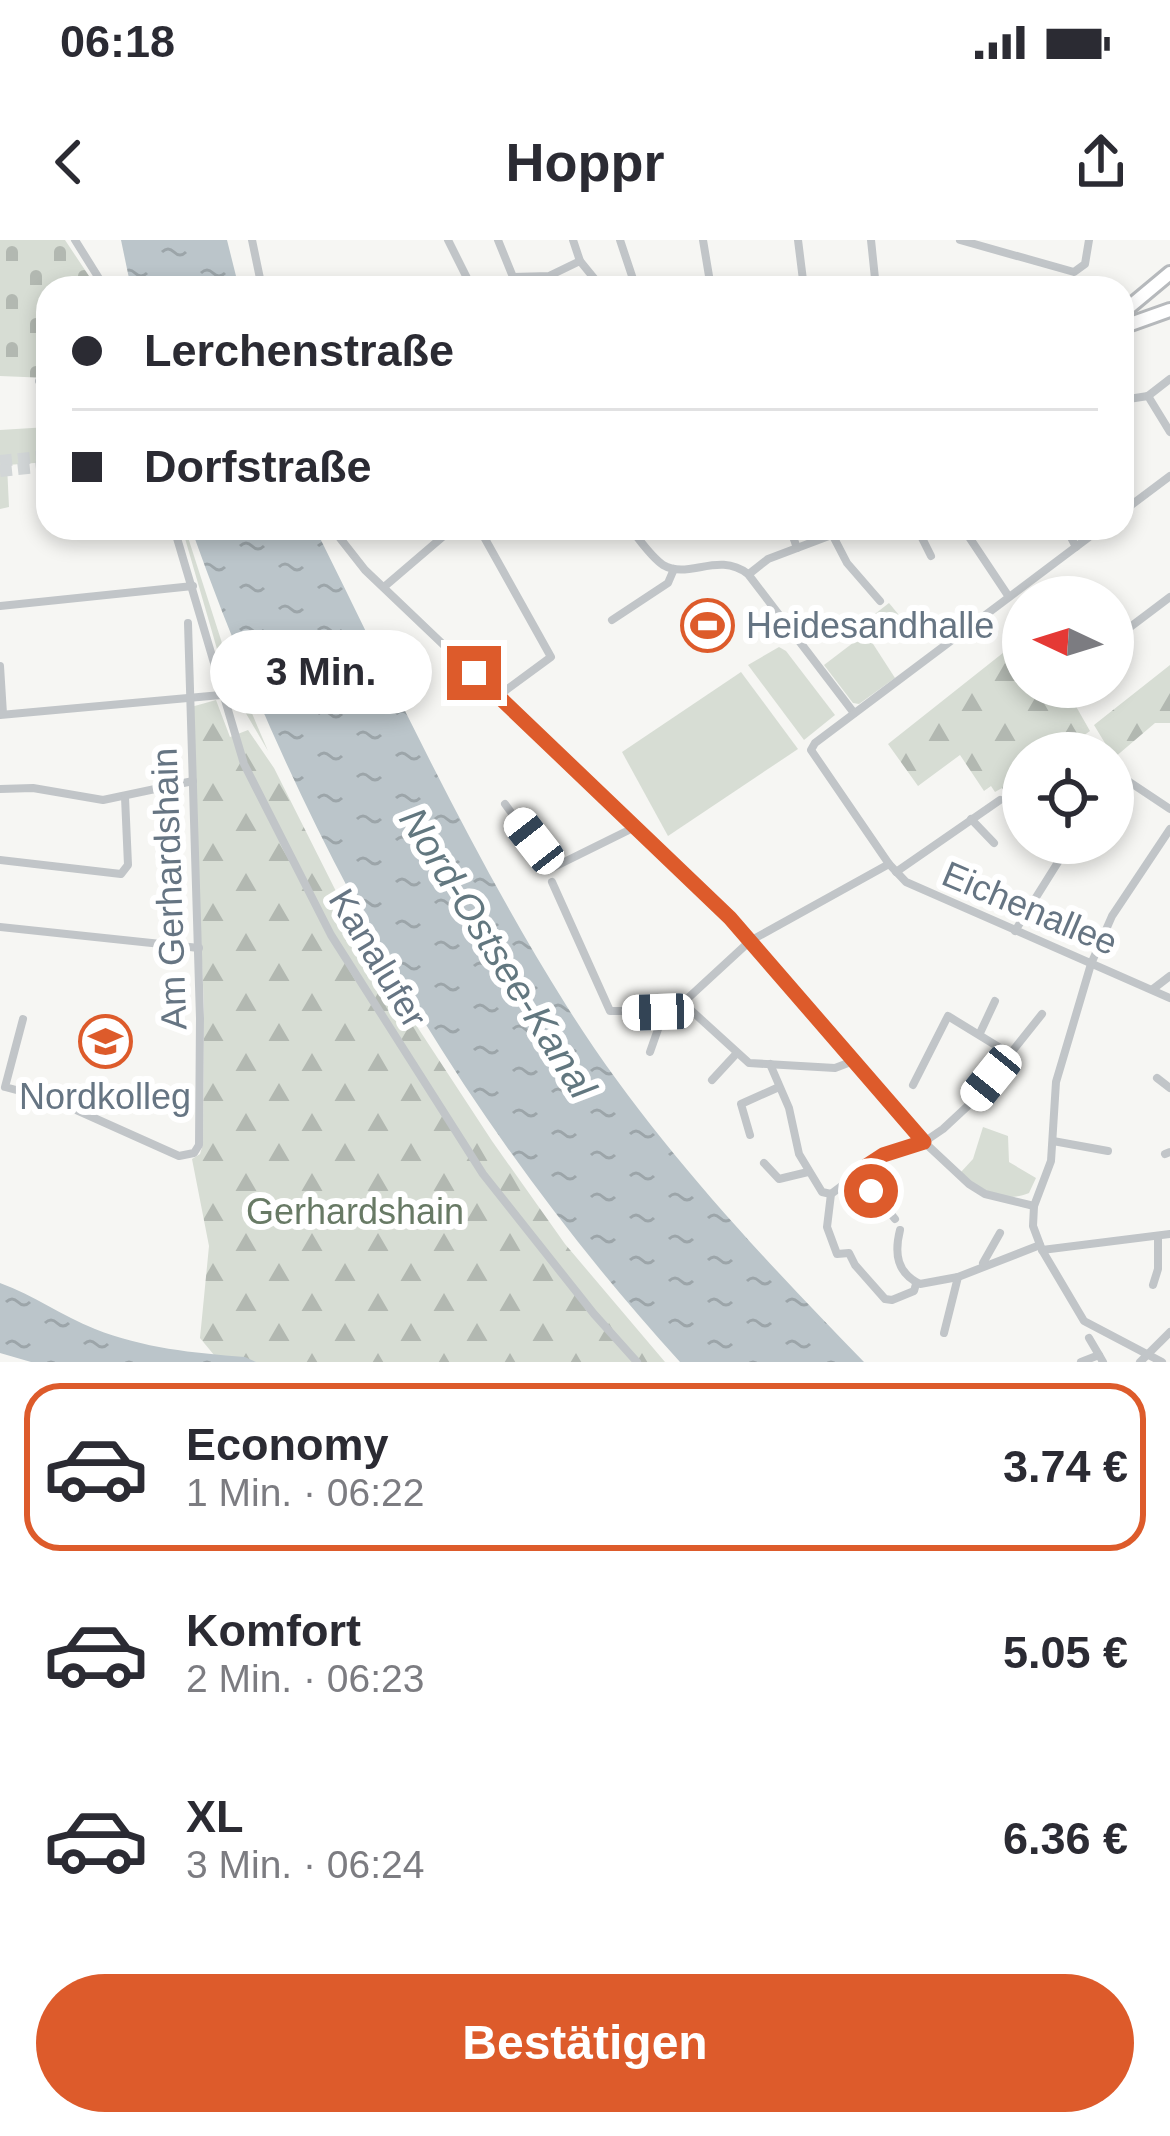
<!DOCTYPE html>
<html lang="de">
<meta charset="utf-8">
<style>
body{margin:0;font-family:Arial,sans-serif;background:#f2f2f3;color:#2b2b33;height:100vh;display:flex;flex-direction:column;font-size:45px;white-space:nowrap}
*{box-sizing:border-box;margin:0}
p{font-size:39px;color:#7c7c81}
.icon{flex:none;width:66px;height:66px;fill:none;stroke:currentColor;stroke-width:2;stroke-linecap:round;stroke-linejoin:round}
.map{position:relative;height:1122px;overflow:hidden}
.side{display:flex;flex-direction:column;background:#fff;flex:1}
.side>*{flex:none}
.top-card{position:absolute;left:36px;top:36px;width:1098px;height:264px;border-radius:36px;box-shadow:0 6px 18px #0003;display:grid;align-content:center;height:264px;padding:0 36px;background:#fff}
.needle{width:78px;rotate:274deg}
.fabs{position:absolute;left:1002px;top:336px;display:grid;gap:24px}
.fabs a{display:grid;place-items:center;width:132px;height:132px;border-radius:50%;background:#fff;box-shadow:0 6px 18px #0003;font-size:60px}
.end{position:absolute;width:54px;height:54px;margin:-27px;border:15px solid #dd5b2b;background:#fff;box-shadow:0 0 0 6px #fff}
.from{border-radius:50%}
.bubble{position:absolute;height:84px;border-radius:42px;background:#fff;box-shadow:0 6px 18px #0003;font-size:39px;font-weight:700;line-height:84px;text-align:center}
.car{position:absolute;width:36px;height:72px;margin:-36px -18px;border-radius:15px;box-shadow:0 0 9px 3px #0007;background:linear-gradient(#fff 24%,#345 0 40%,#fff 0 76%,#345 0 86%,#fff 0)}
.top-card b{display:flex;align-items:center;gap:42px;height:114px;font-size:45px}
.top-card b+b{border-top:3px solid #e1e1e2}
.top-card i{width:30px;height:30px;background:#2b2b33}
ul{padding:21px 0 0;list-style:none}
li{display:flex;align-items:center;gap:36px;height:168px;margin:0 24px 18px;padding:0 12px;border:6px solid transparent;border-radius:36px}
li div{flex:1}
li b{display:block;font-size:45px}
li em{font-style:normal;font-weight:700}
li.current{border-color:#dd5b2b}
li>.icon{width:108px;height:108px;stroke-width:1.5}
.action{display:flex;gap:24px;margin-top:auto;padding:24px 36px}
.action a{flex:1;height:138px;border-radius:72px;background:#dd5b2b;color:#fff;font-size:48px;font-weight:700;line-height:138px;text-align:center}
.status{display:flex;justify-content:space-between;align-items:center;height:84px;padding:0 60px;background:#fff;direction:ltr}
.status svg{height:33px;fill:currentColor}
header{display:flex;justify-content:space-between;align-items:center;height:156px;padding:0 36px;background:#fff;font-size:54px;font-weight:700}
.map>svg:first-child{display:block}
</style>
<div class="status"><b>06:18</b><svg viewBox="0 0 49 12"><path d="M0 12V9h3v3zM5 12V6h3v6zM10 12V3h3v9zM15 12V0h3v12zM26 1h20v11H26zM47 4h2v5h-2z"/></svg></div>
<header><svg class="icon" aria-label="back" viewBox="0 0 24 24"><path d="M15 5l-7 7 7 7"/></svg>Hoppr<svg class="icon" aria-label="share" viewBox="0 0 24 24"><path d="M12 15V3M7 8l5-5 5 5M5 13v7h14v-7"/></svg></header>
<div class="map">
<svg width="1170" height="1122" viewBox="0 0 1170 1122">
<defs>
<pattern id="forest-firs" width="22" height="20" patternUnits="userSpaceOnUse" patternTransform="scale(3)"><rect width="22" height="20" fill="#d7ddd4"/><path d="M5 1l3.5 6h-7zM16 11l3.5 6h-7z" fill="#b2b8b1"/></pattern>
<pattern id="cemetery-stones" width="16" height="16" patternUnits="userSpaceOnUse" patternTransform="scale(3)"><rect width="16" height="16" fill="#d7ddd4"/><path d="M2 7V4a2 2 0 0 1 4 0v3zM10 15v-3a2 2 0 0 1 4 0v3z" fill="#b2b8b1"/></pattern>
<pattern id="water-ripples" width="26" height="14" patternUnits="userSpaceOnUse" patternTransform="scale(3)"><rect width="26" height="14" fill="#bbc5ca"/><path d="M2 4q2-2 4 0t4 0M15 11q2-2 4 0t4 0" fill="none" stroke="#9ca5a9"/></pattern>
</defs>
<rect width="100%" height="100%" fill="#f6f6f3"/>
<!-- green -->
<g fill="#d7ddd4">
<polygon points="48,187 48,222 7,225 9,267 0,269 0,190"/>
<polygon points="182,288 185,288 222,403 268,511 234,453 230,454"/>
<polygon points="889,363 903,380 876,401 862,384"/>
<polygon points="866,393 895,438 859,464 853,463 824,425"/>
<polygon points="779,407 786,411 835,475 804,500 748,425"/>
<polygon points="741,432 798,509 668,596 622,512"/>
<path d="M983,887L1008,896L1009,922L1036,938L1029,953C1004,964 979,950 961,932L973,919Z"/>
</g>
<!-- forest -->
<g fill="url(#forest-firs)">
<polygon points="1023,397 1023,447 1065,447 1090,491 1059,513 1023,513 1023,539 1005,552 1002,548 995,552 991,546 984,551 960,515 918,546 888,504"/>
<polygon points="1170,425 1170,483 1155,483 1114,518 1094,485"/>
<polygon points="216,460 230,497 248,490 274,528 361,701 492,901 565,1004 665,1122 256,1122 214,1115 200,1098 209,1006 192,919 200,914 203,904 204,768 191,467"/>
</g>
<!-- cemetery -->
<polygon fill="url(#cemetery-stones)" points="0,0 65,0 97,48 48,48 48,138 0,136"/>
<!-- water -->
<g fill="url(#water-ripples)">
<polygon points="121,0 227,0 239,48 131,48"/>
<path d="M191,288H315C395,449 470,612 566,765C648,896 756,1011 864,1122H680C456,876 302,600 191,288Z"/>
<path d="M0,1043C34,1055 62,1076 95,1089C143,1108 193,1113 245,1117L256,1122H31L0,1113Z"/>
</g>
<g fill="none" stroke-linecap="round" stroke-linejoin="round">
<!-- highway-tunnel -->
<g stroke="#d2d6d7" stroke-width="12" stroke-dasharray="12 6" stroke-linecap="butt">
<polyline points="0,221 48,216"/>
<polyline points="0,231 48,226"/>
</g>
<defs>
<g id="highway">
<polyline points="1122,73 1170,33"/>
<polyline points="1122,87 1170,70"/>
</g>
</defs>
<!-- highway casing -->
<use href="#highway" stroke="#b6b9bc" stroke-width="18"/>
<!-- minor -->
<g stroke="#c1c5c8" stroke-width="8">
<polyline points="75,0 105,48"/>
<polyline points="252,0 262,48"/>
<polyline points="448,0 472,48"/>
<polyline points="498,0 513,37"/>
<polyline points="573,0 580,21 602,48"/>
<polyline points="620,0 636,48"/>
<polyline points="703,0 711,48"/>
<polyline points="798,0 804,48"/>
<polyline points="871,0 876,48"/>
<polyline points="960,0 1074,32 1085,24 1089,0"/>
<polyline points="513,37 549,36 580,21"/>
<polyline points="504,48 513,37"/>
<polyline points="683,48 711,44"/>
<polyline points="39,141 48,142"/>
<polyline points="1148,156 1170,139"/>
<polyline points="1122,160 1148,156 1170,192"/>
<polyline points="1122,272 1170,236"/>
<polyline points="174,288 244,524 331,695 483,934 594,1074 637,1122"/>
<polyline points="332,288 365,330 730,678 924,902 969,944 985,954 1034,966"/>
<polyline points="479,288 551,417 498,456"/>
<path d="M630,288C640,300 650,316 663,325C689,340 718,311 748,334L854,473"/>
<polyline points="790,288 797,308"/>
<polyline points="917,288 931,316"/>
<polyline points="963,288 1009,357"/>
<polyline points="1066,288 1076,307"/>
<polyline points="1101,288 815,503 811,510 889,624 906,642 1170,758"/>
<polyline points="833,296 847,323 880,361"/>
<polyline points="749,334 768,319 850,288"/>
<polyline points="384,347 453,288"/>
<polyline points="0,366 193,346"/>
<polyline points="612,380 668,343 674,329"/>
<polyline points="1113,400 1170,357"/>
<polyline points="0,426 3,474"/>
<polyline points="0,475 221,455"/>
<polyline points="1096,507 1100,513"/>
<polyline points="1113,531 1170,569"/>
<polyline points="0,549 33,548 103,560 193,541"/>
<polyline points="505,564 552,628 633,588"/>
<polyline points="971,579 994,603"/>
<polyline points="0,620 121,634 128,625 125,557"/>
<polyline points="896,632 1000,560"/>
<polyline points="552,642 610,771 674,771 750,701 889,624"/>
<polyline points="0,687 199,708"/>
<polyline points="1015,691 1070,603"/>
<polyline points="1153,749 1170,736"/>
<polyline points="683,763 749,823 835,828 856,820"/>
<polyline points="23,779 5,847 54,860 179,916 194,913 199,905 200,778 188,383"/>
<polyline points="980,793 995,761"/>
<polyline points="650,812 664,772"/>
<polyline points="770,824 789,868 799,914 822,952 831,954"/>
<polyline points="1157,838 1170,848"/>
<polyline points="712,840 736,814"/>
<polyline points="913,845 948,776 1010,814"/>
<polyline points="750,895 741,864 779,847"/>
<polyline points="1053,901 1108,911"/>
<polyline points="1165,914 1170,912"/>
<polyline points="764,923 779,939 808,932"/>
<polyline points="857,932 895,979"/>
<path d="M900,990C894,1014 897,1033 920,1044L958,1037L1040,1005"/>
<polyline points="1042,1010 1170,994"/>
<polyline points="983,1023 1000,993"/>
<polyline points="916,1044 914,1051 892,1060 885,1059 855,1025 849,1013 837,1014 827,987 831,954 883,915 924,902 943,889 972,862 1042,774"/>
<polyline points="1153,1045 1158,1029 1158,998"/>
<polyline points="944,1093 958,1037"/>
<polyline points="1089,1098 1099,1115"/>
<polyline points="1081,1122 1099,1115 1103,1122"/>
<polyline points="1140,1122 1170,1092"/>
<polyline points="1162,1122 1084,1081 1042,1010 1033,986 1034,966 1051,921 1056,842 1091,724 1112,676 1170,589"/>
</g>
<!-- highway -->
<use href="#highway" stroke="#fff" stroke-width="12"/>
</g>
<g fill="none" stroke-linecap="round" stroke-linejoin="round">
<!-- route -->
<polyline stroke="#dd5b2b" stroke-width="15" points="474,433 730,678 924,902 883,915 857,932 871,951"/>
</g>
<!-- icons -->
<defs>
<symbol id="stadium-ring" viewBox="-11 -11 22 22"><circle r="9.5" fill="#fff" stroke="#dd5b2b" stroke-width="1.5"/><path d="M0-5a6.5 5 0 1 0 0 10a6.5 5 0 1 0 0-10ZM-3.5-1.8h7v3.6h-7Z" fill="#dd5b2b"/></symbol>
<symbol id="university-ring" viewBox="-11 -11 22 22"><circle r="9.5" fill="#fff" stroke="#dd5b2b" stroke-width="1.5"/><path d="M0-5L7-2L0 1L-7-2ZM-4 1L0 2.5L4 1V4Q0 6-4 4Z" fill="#dd5b2b"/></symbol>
</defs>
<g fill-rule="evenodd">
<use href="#stadium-ring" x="678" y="356" width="59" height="59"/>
<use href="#university-ring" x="76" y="772" width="59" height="59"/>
</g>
<g text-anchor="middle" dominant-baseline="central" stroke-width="12" stroke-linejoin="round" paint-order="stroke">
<!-- poi labels -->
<g font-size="36" fill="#667583" stroke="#fff" text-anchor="start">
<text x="746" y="385">Heidesandhalle</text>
<text x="105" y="856" text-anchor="middle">Nordkolleg</text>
</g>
<!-- street labels -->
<g font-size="36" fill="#667583" stroke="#fff">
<text transform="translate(169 649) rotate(-92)">Am Gerhardshain</text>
<text transform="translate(1030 668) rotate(23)">Eichenallee</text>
<text transform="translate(378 718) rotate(59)">Kanalufer</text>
</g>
<!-- park labels -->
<g font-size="36" fill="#687a65" stroke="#fff">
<text x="355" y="971">Gerhardshain</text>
</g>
<!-- water labels -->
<g font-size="39" font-style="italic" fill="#62777f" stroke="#fff">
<text transform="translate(498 713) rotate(58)">Nord-Ostsee-Kanal</text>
</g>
</g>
</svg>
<div class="fabs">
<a><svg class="needle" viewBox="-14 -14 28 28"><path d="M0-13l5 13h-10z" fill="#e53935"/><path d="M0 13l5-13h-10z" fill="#7c7c81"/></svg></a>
<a><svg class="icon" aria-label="locate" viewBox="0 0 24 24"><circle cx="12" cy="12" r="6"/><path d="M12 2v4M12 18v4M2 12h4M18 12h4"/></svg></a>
</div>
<i class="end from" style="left:871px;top:951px"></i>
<i class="end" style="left:474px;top:433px"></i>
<div class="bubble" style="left:210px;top:390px;width:222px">3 Min.</div>
<i class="car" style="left:534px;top:601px;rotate:322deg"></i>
<i class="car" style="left:658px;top:772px;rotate:268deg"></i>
<i class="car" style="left:991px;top:838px;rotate:219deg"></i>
<div class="top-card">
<b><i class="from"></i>Lerchenstraße</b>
<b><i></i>Dorfstraße</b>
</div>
</div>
<section class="side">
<ul>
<li class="current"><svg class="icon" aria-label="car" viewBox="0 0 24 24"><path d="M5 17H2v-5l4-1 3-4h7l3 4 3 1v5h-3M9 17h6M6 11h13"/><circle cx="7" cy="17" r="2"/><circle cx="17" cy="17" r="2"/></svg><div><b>Economy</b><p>1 Min. · 06:22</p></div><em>3.74 €</em></li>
<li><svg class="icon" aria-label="car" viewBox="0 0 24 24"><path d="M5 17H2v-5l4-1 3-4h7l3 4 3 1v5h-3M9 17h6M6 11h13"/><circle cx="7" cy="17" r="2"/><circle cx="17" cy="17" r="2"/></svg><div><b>Komfort</b><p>2 Min. · 06:23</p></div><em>5.05 €</em></li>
<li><svg class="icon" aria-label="car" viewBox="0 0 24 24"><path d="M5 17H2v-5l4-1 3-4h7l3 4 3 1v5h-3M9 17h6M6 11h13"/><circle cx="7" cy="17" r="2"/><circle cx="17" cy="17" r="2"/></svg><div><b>XL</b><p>3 Min. · 06:24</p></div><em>6.36 €</em></li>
</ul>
<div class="action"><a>Bestätigen</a></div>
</section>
